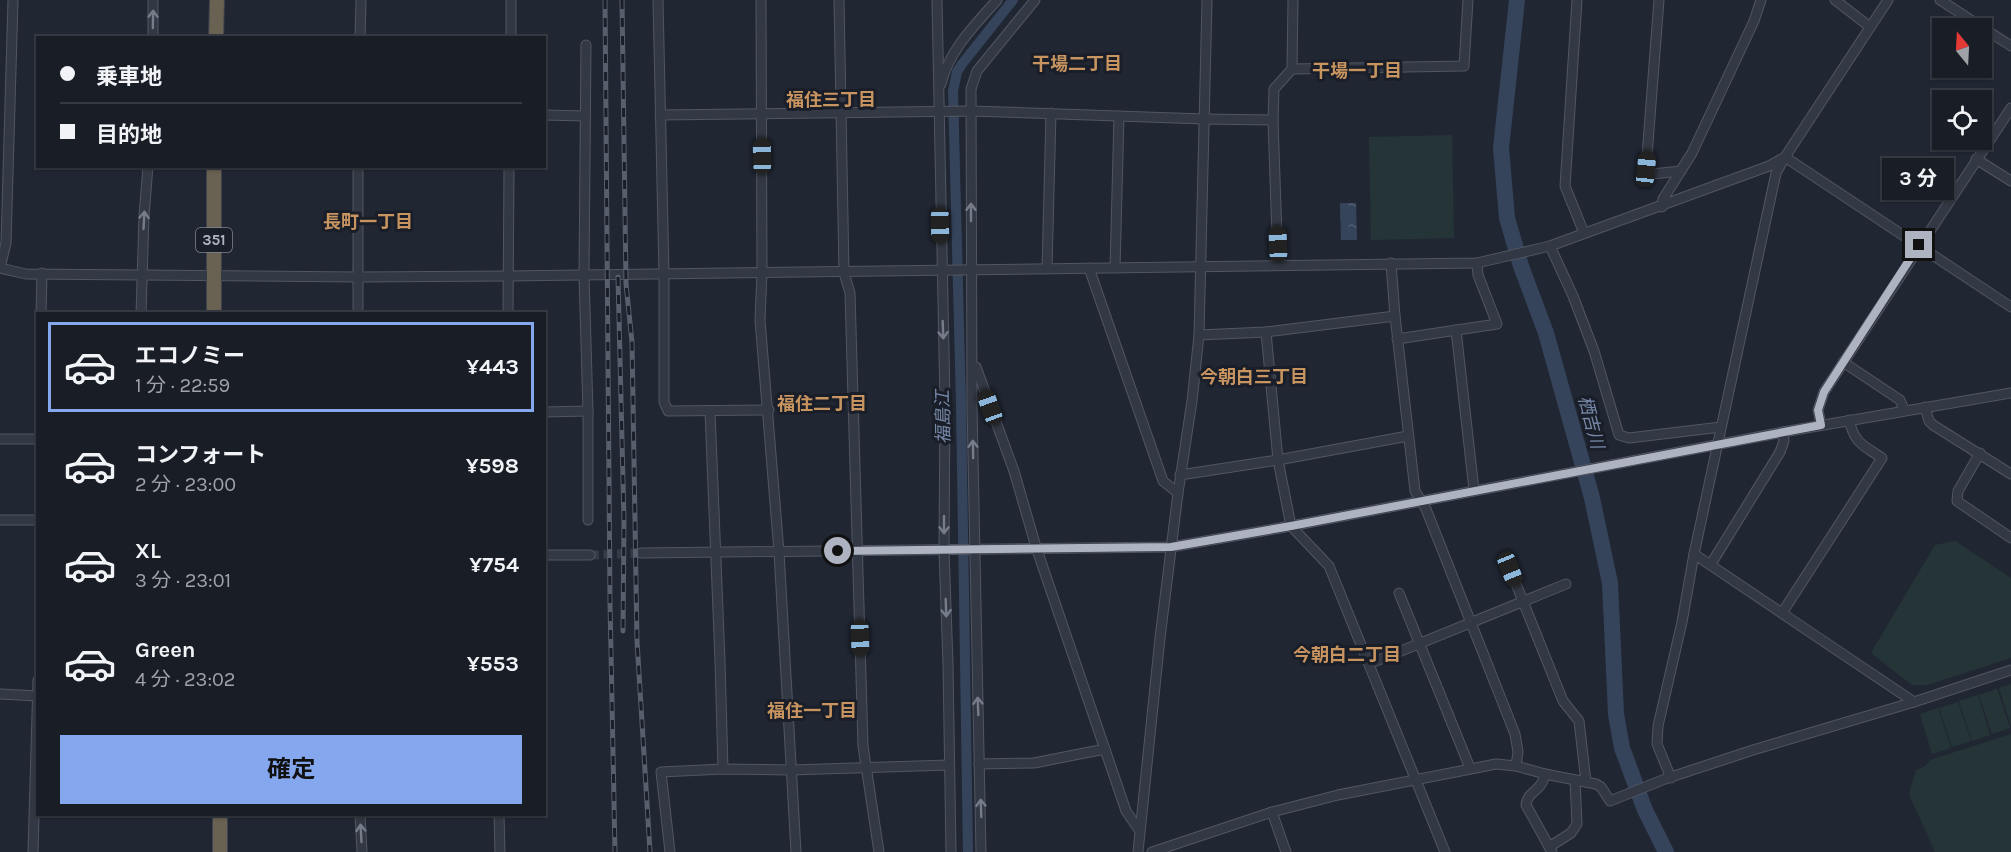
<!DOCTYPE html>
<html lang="ja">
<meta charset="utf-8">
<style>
body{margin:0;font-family:Karla,"Noto Sans JP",sans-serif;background:#252a32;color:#f1f3f6;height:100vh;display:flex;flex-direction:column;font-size:22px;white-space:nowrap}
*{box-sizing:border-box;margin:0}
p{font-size:20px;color:#9fa2a7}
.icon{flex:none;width:33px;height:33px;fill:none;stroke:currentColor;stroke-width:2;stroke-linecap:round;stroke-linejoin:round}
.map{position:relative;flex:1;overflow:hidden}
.panel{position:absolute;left:36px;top:312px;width:510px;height:504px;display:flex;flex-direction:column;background:#181d26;border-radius:0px;box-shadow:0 2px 4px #0004,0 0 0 2px #363b43}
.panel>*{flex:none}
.top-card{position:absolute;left:36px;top:36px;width:510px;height:132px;border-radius:0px;box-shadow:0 2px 4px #0004,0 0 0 2px #363b43;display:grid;align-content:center;height:132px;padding:0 24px;background:#181d26}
.needle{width:39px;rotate:342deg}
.fabs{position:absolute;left:1932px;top:18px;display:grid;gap:12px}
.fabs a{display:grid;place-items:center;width:60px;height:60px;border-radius:0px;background:#181d26;box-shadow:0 2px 4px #0004,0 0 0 2px #363b43;font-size:30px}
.end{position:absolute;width:27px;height:27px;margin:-14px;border:8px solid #adb3c1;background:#111;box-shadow:0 0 0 3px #111}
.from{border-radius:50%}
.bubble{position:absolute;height:42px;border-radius:0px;background:#181d26;box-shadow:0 2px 4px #0004,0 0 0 2px #363b43;font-size:20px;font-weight:700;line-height:42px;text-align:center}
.car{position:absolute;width:18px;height:36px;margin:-18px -9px;border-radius:8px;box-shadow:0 0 4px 2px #0007;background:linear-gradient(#222 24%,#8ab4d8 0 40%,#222 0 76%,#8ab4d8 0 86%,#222 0)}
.top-card b{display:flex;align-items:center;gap:21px;height:57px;font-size:22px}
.top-card b+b{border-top:2px solid #363b43}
.top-card i{width:15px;height:15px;background:#f1f3f6}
ul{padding:10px 0 0;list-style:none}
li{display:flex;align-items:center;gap:18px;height:90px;margin:0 12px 9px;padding:0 12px;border:3px solid transparent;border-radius:0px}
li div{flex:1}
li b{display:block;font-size:22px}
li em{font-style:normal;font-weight:700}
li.on{border-color:#85a7ee}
li>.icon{width:54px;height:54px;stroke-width:1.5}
.button{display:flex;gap:12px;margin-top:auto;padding:12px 24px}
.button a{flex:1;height:69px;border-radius:0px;background:#85a7ee;color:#111;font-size:24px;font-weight:700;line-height:69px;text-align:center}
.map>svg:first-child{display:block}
</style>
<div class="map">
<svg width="2011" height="852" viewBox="0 0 2011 852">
<defs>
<pattern id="water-ripples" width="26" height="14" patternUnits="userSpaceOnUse" patternTransform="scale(1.5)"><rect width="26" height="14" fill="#36445b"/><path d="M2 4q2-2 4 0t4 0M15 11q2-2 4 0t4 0" fill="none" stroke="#505d71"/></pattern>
</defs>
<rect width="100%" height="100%" fill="#202733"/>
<!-- park -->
<g fill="#253537">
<polygon points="1452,135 1454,238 1371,240 1369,137"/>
<polygon points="1955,541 2011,578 2011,658 1927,685 1912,685 1871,653 1935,545"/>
<polygon points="2011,684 2011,726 1999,688"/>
<polygon points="1997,689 2010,728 1992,734 1979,695"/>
<polygon points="1978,695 1990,735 1972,741 1959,701"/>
<polygon points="1958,702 1971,741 1952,747 1939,708"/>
<polygon points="1938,708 1951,748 1932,754 1920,714"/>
<polygon points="2011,734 2011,852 1935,852 1909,794 1916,770 1926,766 1930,760"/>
</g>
<!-- water -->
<polygon fill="url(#water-ripples)" points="1340,203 1356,203 1357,240 1341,240"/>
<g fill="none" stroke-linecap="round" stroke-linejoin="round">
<!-- canal -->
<polyline stroke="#36445b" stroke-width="10" points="968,852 961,404 953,91 957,72 962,64 1013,0"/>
<!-- river -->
<polyline stroke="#36445b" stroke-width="16" points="1517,0 1501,148 1507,218 1521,266 1546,333 1592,498 1610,583 1616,714 1622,748 1645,810 1666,852"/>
<!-- minor-tunnel -->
<polyline stroke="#353c48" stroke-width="9" stroke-dasharray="9 4.5" stroke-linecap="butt" points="590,555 641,553"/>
<defs>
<g id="minor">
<polyline points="13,0 6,243 0,268 26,274 358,277 508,276 1477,263 1550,246 1769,166 1785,157 1888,0"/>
<polyline points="658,0 664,274 664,402 668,411 769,410"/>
<polyline points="761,0 762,272 760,320 779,552 796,852"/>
<polyline points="839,0 844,273 850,293 863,746 879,852"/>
<polyline points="937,0 945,402 944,550 948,664 951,852"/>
<polyline points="1577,0 1565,186 1584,233"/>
<polyline points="1659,0 1646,169 1652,174 1681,171"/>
<polyline points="1835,0 1870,27"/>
<polyline points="1940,0 2011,46"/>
<polyline points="153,38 153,0"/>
<polyline points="360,38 361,0"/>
<polyline points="511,38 511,0"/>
<polyline points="586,45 584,275 588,411 588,520"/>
<polyline points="1292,69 1464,66 1468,0"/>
<path d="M941,84C949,50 975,25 997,0"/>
<polyline points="544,115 585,116"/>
<polyline points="660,115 971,111 1204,119 1273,120"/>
<polyline points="1976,159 2011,181"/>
<polyline points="1662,207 1663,199 1692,153 1754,21 1761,0"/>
<polyline points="1550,246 1573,296 1594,351 1619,435 1629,438 1721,427"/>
<polyline points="1391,263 1395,316 1415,491 1426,509 1515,734 1518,752 1516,766"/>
<polyline points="1278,265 1273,120 1274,89 1292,69 1293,0"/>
<polyline points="1089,268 1163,481 1178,493"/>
<polyline points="1115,268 1119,116"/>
<polyline points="1047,269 1051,113"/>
<polyline points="41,314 42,273"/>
<polyline points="141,314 144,216 148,166"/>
<polyline points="358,314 358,166"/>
<polyline points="508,314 509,166"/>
<polyline points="1456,330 1474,490"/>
<polyline points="1266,332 1278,460 1291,526 1329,566 1445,852"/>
<polyline points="1199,335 1266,332 1395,316"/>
<polyline points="1397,339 1497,324 1478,275 1477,263"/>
<polyline points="1843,362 1900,400 1904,410"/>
<polyline points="976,367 1014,471 1036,547 1126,811 1139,830"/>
<polyline points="1925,407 1929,421 1933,425 2011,474"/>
<polyline points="710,411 720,661 723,769"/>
<polyline points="544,412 588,411"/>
<polyline points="1821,425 1818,410 1824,392 2011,108"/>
<polyline points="0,439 38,439"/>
<polyline points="1980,453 1958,491 1957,501 2011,538"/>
<polyline points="1180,475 1278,460 1408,436"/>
<polyline points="0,520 38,520"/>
<polyline points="641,553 1171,547 1291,526 1783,432 2011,393"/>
<polyline points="1694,554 1914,702"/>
<polyline points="544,555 590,555"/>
<polyline points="1711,564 1780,452 1784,441 1783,432"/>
<polyline points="1510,569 1563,701 1579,721 1586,782"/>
<polyline points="1399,593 1470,768"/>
<path d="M1782,613L1882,458C1863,445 1855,444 1849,420"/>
<polyline points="1369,664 1566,584"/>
<polyline points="0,694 38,696"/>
<polyline points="979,764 1034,763 1105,749"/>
<path d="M1545,774C1542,792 1527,791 1526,805L1552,852"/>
<polyline points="1671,778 1657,744 1658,726 1682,622 1694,554 1776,173 1785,157 2011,307"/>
<polyline points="1272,812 1286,852"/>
<polyline points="360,814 362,852"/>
<polyline points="499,814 500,852"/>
<polyline points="1549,847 1571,833 1577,824 1575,780"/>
<polyline points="33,852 38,680"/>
<polyline points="670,852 661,772 723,769 791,770 949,765"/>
<polyline points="981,852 972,407 971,89 977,71 1035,0"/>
<polyline points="1138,852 1160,638 1178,493 1192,401 1199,335 1207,0"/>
<polyline points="1152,852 1272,812 1338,795 1496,764 1516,766 1545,774 1596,784 1601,787 1610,801 1665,779 1753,750 1914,702 2011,670"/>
</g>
<g id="highway">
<polyline points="216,38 217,0"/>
<polyline points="214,314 214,166"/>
<polyline points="220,814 220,852"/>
</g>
</defs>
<!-- minor casing -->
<use href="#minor" stroke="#515662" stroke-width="11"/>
<!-- highway casing -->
<use href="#highway" stroke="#3e434e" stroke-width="16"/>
<!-- minor -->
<use href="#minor" stroke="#333944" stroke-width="9"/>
<!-- highway -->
<use href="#highway" stroke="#696151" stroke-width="14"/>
<defs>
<g id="rail">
<polyline points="605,0 610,602 615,852"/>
<polyline points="622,0 626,284 632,342 637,641 650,852"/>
<polyline points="618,277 624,521 623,631"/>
</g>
</defs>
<!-- rail casing -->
<use href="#rail" stroke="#575f6c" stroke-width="5"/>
<!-- rail -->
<use href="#rail" stroke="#191e28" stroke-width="3" stroke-dasharray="9" stroke-linecap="butt"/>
</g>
<!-- one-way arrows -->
<defs><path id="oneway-shaft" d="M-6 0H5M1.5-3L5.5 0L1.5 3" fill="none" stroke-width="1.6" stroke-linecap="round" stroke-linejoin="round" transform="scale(1.5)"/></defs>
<g stroke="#767c89">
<use href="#oneway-shaft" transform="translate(153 19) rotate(-89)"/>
<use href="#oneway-shaft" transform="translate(971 212) rotate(-90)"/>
<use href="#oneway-shaft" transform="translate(144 220) rotate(-87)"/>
<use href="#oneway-shaft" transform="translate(943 330) rotate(88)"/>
<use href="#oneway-shaft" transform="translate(973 449) rotate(-91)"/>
<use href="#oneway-shaft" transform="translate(944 525) rotate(90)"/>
<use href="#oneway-shaft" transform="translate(946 608) rotate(88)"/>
<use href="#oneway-shaft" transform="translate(978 706) rotate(-92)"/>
<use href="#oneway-shaft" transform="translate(981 808) rotate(-92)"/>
<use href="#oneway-shaft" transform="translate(361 833) rotate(-93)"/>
</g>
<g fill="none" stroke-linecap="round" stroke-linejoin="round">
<!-- route -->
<polyline stroke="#adb3c1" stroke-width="8" points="838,551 1171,547 1291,526 1821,425 1818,410 1824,392 1919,245"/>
</g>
<g text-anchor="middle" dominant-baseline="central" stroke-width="6" stroke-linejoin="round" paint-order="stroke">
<!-- shield labels -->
<rect fill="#191e28" stroke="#818693" stroke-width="1.5" x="196" y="228" width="36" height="24" rx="4.5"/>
<g font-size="15" font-weight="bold" fill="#adb3c1">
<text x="214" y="240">351</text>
</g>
<!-- neighbourhood labels -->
<g font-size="18" font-weight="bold" fill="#c89460" stroke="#191e28">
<text x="1077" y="64">干場二丁目</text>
<text x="1357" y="71">干場一丁目</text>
<text x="831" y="100">福住三丁目</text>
<text x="368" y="222">長町一丁目</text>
<text x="1254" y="377">今朝白三丁目</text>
<text x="822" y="404">福住二丁目</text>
<text x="1347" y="655">今朝白二丁目</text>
<text x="812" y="711">福住一丁目</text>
</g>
<!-- water labels -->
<g font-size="18" font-style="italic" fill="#7789a8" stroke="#191e28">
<text transform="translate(943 417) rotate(-91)">福島江</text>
<text transform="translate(1591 422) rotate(75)">栖吉川</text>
</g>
</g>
</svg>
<div class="fabs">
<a><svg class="needle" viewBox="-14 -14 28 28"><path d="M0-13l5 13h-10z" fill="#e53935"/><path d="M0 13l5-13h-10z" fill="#9fa2a7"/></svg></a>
<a><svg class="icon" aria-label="locate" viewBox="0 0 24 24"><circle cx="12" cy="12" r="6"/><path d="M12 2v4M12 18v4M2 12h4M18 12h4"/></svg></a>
</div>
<i class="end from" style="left:838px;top:551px"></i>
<i class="end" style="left:1919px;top:245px"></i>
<div class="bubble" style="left:1882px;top:158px;width:72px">3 分</div>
<i class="car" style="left:762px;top:156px;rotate:359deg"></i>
<i class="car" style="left:1646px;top:169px;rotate:6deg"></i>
<i class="car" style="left:940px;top:225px;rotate:179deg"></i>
<i class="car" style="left:1278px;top:244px;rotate:358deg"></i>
<i class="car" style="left:990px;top:407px;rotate:340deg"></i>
<i class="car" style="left:1510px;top:569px;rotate:158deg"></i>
<i class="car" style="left:860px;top:638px;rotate:178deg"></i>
<div class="top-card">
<b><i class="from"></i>乗車地</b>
<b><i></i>目的地</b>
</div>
<section class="panel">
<ul>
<li class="on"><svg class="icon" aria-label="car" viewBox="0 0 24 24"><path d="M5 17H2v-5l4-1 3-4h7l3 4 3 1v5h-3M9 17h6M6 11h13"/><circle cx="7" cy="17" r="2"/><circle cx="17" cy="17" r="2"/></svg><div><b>エコノミー</b><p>1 分 · 22:59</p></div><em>¥443</em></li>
<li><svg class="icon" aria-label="car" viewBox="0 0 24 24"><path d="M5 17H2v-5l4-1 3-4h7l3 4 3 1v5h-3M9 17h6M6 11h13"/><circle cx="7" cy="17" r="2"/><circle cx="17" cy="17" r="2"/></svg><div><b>コンフォート</b><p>2 分 · 23:00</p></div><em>¥598</em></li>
<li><svg class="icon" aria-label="car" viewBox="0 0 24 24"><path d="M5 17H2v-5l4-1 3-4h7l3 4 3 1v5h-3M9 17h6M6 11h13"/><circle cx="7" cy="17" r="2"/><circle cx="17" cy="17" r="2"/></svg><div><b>XL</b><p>3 分 · 23:01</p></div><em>¥754</em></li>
<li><svg class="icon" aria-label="car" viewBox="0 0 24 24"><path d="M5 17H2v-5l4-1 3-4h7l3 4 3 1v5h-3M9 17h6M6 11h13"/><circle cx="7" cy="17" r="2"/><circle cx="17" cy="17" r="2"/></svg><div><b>Green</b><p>4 分 · 23:02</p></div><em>¥553</em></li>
</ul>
<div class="button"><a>確定</a></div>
</section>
</div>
